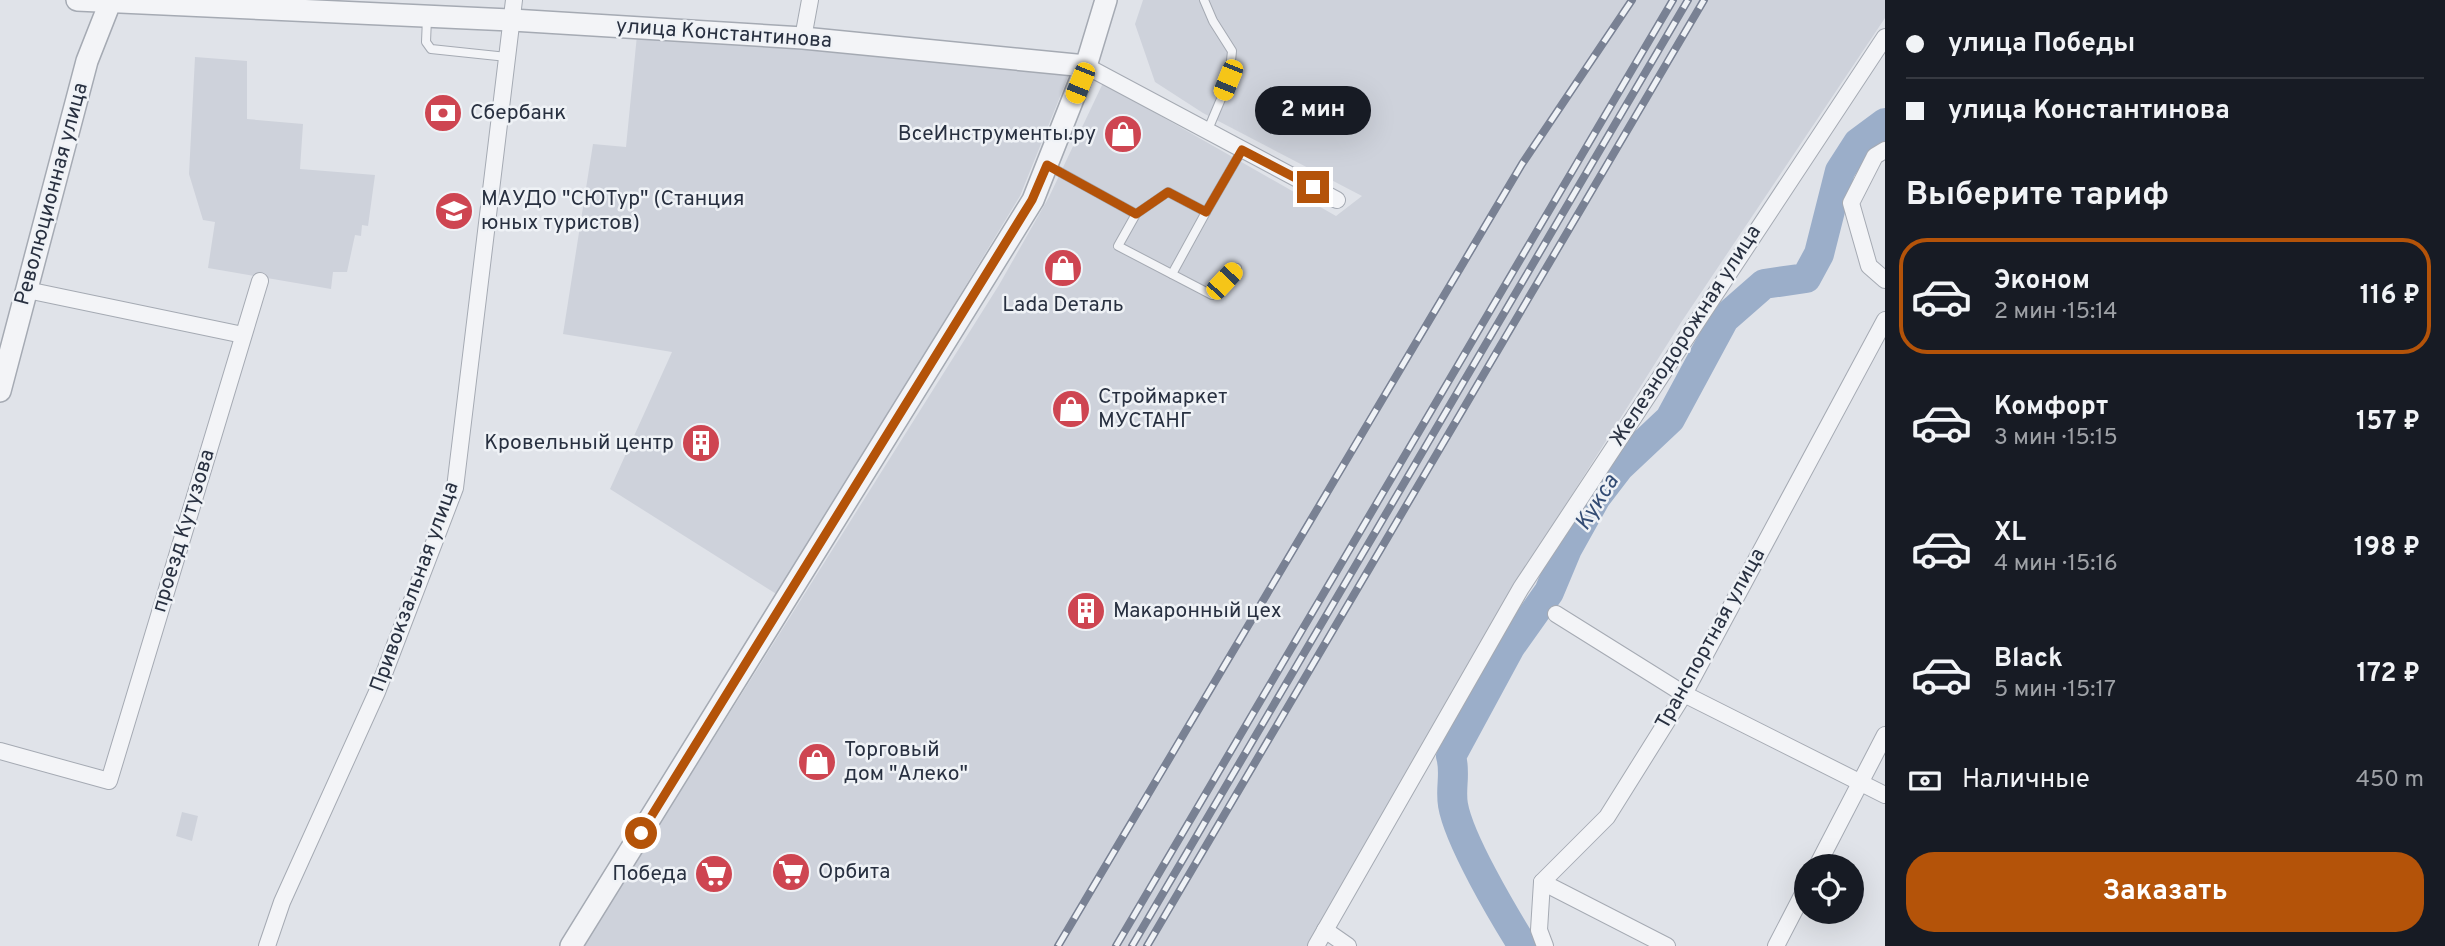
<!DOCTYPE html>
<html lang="ru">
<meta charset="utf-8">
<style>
body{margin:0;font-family:Overpass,sans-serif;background:#20242c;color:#f1f3f6;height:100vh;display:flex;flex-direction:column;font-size:26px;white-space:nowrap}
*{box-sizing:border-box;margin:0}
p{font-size:23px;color:#9ea1a6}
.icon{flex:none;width:38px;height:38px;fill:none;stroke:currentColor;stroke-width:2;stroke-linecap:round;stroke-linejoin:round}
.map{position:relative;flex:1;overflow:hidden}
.panel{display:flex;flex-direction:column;background:#171b24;width:560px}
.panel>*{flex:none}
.banner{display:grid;align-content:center;height:154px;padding:0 21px;background:#171b24}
.controls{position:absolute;left:1794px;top:854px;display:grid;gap:14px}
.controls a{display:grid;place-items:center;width:70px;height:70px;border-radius:50%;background:#171b24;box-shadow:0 7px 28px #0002;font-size:35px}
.end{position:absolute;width:32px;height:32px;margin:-16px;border:9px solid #b45309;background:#fff;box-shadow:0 0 0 4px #fff}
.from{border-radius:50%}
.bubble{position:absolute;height:49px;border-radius:24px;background:#171b24;box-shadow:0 7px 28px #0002;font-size:23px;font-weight:700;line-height:49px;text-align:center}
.car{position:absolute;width:21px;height:42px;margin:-21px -10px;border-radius:9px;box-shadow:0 0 5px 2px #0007;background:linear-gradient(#f5c518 24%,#345 0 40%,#f5c518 0 76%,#345 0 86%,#f5c518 0)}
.banner b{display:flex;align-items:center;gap:24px;height:66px;font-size:26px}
.banner b+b{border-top:2px solid #363941}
.banner i{width:18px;height:18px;background:#f1f3f6}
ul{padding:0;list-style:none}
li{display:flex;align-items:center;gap:21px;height:116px;margin:0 14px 10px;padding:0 7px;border:4px solid transparent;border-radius:28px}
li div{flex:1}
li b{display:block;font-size:26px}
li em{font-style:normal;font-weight:700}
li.active{border-color:#b45309}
li>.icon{width:63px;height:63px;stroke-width:1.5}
h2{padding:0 21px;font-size:32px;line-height:84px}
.pay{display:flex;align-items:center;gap:18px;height:77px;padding:0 21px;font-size:26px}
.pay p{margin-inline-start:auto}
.action{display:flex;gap:14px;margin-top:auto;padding:14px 21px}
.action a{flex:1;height:80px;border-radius:28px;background:#b45309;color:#fff;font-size:28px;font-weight:700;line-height:80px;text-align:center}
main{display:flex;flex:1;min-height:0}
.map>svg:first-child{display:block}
</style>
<main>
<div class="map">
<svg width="1885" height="946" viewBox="0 0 1885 946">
<rect width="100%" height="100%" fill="#e0e3e9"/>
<!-- built -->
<g fill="#ced2db">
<polygon points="1143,0 1885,0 1885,18 1682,321 1507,597 1308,946 583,946 999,285 1049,197 1103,83 1336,216 1362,196 1203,113 1155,82 1135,24"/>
<polygon points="637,35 1070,72 1020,196 778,595 610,489 672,352 563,334 593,144 626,147"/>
<polygon points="195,57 247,61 247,119 303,124 300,169 375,175 368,226 362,225 361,236 355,235 347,272 333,272 331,289 208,268 215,222 203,220 189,174"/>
<polygon points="182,812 198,816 192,841 176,836"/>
</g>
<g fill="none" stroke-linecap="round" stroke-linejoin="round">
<!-- river -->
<path stroke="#9baec9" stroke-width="30" d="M1523,946C1503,914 1459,840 1453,805C1450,788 1456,773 1451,756L1510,647L1549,592L1567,549L1596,497L1619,467L1670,419L1724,319L1764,284L1806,278L1819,254L1840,171L1858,143L1885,123"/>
<defs>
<g id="service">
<polyline points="1204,0 1213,21 1232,51 1229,80 1207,132"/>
<polyline points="427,18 426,42 431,49 507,57"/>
<polyline points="1049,166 1136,214"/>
<polyline points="1237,268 1212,295 1118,246 1136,214 1168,192 1206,212 1242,150"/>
<polyline points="1172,274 1206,212"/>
</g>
<g id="minor">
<polyline points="803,38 810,0"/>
<polyline points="1086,66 1337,200"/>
<polyline points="1885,150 1875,156 1851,203 1869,266 1885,280"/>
<polyline points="27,290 243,335"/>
<polyline points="1556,614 1684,694 1885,795"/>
<polyline points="0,751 109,781 260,281"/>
<polyline points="1817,866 1885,735"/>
<polyline points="1542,882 1667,946"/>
<polyline points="1325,930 1348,946"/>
<polyline points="267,946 282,902 377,692 455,488 514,0"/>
<polyline points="1316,946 1521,588 1885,37"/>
<polyline points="1545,946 1539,930 1542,882 1607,817 1684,694 1885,320"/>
<polyline points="1776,946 1806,888"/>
</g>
<g id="tertiary">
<polyline points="77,0 512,20 803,38 1086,66"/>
<polyline points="0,391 87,61 111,0"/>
<polyline points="571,946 1033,200 1086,66 1106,0"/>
</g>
</defs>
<!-- service casing -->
<use href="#service" stroke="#a5aab3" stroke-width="10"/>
<!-- minor casing -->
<use href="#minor" stroke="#a5aab3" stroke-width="18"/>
<!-- tertiary casing -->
<use href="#tertiary" stroke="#a5aab3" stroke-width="24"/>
<!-- service -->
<use href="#service" stroke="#f3f4f7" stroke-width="8"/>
<!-- minor -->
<use href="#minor" stroke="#f3f4f7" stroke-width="16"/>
<!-- tertiary -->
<use href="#tertiary" stroke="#f3f4f7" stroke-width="21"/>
<defs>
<g id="rail">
<polyline points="1058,946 1522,164 1632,0"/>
<polyline points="1116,946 1673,0"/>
<polyline points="1132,946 1688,0"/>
<polyline points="1147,946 1704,0"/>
</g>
</defs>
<!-- rail casing -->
<use href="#rail" stroke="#798193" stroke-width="8"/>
<!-- rail -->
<use href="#rail" stroke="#eff2f6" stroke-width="5" stroke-dasharray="16" stroke-linecap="butt"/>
</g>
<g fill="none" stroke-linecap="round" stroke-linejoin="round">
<!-- route -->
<polyline stroke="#b45309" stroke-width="9" points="641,833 1032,200 1047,165 1136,214 1168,192 1206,212 1242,150 1313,187"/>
</g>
<!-- icons -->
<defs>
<symbol id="bank-disc" viewBox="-11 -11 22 22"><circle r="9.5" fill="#ce4551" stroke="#eff2f6"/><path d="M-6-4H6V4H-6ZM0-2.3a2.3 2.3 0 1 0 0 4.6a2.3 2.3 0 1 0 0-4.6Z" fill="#fff"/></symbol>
<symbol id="shop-disc" viewBox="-11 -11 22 22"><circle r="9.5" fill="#ce4551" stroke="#eff2f6"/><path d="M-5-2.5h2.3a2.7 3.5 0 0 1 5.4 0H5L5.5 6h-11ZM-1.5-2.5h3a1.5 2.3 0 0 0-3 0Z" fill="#fff"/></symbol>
<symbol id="school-disc" viewBox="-11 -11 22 22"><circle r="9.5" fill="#ce4551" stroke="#eff2f6"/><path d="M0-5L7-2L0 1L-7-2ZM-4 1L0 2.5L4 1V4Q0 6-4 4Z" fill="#fff"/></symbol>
<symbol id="building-disc" viewBox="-11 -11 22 22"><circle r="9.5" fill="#ce4551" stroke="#eff2f6"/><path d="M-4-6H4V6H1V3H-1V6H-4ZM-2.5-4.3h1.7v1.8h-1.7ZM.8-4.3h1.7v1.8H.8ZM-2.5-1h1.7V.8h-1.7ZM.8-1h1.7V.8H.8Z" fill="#fff"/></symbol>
<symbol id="supermarket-disc" viewBox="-11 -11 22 22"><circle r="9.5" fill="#ce4551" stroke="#eff2f6"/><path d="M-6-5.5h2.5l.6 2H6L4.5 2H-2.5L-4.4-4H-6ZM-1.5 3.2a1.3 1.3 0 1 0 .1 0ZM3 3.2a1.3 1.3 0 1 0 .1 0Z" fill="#fff"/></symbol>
</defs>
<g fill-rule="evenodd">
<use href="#bank-disc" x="421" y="91" width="44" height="44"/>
<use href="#shop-disc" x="1101" y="112" width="44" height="44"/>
<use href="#school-disc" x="432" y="189" width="44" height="44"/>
<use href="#shop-disc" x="1041" y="246" width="44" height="44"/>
<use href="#shop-disc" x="1049" y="387" width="44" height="44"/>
<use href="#building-disc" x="679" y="421" width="44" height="44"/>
<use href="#building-disc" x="1064" y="589" width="44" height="44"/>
<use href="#shop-disc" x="795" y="740" width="44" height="44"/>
<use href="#supermarket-disc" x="769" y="850" width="44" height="44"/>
<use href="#supermarket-disc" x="692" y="852" width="44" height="44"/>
</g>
<g text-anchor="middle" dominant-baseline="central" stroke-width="5" stroke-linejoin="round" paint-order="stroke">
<!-- street labels -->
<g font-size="21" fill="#283040" stroke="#eff2f6">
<text transform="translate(724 34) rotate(4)">улица Константинова</text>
<text transform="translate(52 194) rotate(-75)">Революционная улица</text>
<text transform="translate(1686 336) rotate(-57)">Железнодорожная улица</text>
<text transform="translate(184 531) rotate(-73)">проезд Кутузова</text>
<text transform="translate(415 587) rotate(-70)">Привокзальная улица</text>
<text transform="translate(1711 639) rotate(-61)">Транспортная улица</text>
</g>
<!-- poi labels -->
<g font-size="21" fill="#283040" stroke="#eff2f6" text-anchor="start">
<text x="470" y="113">Сбербанк</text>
<text x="1096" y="134" text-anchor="end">ВсеИнструменты.ру</text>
<text x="481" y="199">МАУДО "СЮТур" (Станция<tspan x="481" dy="24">юных туристов)</tspan></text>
<text x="1063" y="305" text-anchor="middle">Lada Dеталь</text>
<text x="1098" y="397">Строймаркет<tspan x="1098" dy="24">МУСТАНГ</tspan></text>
<text x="674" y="443" text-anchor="end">Кровельный центр</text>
<text x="1113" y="611">Макаронный цех</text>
<text x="844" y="750">Торговый<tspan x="844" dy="24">дом "Алеко"</tspan></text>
<text x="818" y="872">Орбита</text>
<text x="687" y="874" text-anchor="end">Победа</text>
</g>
<!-- water labels -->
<g font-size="23" font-style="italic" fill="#334c74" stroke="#eff2f6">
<text transform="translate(1598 503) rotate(-58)">Кукса</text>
</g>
</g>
</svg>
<div class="controls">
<a><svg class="icon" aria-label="locate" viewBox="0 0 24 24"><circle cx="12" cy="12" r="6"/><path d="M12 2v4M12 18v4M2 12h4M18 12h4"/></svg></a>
</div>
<i class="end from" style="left:641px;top:833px"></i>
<i class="end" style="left:1313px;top:187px"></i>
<div class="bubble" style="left:1255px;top:86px;width:116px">2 мин</div>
<i class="car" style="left:1228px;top:80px;rotate:202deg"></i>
<i class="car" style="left:1080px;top:83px;rotate:202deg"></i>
<i class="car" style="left:1224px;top:281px;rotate:43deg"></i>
</div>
<section class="panel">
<div class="banner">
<b><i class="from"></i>улица Победы</b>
<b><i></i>улица Константинова</b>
</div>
<h2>Выберите тариф</h2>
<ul>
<li class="active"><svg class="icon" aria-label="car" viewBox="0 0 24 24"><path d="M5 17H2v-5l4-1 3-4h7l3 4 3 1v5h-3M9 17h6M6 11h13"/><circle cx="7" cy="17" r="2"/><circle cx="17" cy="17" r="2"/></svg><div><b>Эконом</b><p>2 мин · 15:14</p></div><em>116 ₽</em></li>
<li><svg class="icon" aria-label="car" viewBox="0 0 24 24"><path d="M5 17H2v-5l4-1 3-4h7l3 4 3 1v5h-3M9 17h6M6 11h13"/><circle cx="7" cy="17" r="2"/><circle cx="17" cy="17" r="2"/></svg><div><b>Комфорт</b><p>3 мин · 15:15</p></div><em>157 ₽</em></li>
<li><svg class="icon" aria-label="car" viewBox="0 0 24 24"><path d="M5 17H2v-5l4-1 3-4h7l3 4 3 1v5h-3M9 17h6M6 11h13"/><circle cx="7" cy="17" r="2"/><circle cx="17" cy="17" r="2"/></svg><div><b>XL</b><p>4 мин · 15:16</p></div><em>198 ₽</em></li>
<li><svg class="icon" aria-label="car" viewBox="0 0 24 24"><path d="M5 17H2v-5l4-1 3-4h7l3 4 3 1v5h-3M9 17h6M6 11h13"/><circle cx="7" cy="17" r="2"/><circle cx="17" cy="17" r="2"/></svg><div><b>Black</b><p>5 мин · 15:17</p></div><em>172 ₽</em></li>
</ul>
<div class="pay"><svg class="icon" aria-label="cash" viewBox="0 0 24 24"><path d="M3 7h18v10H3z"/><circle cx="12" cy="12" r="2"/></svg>Наличные<p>450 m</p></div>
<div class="action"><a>Заказать</a></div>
</section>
</main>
